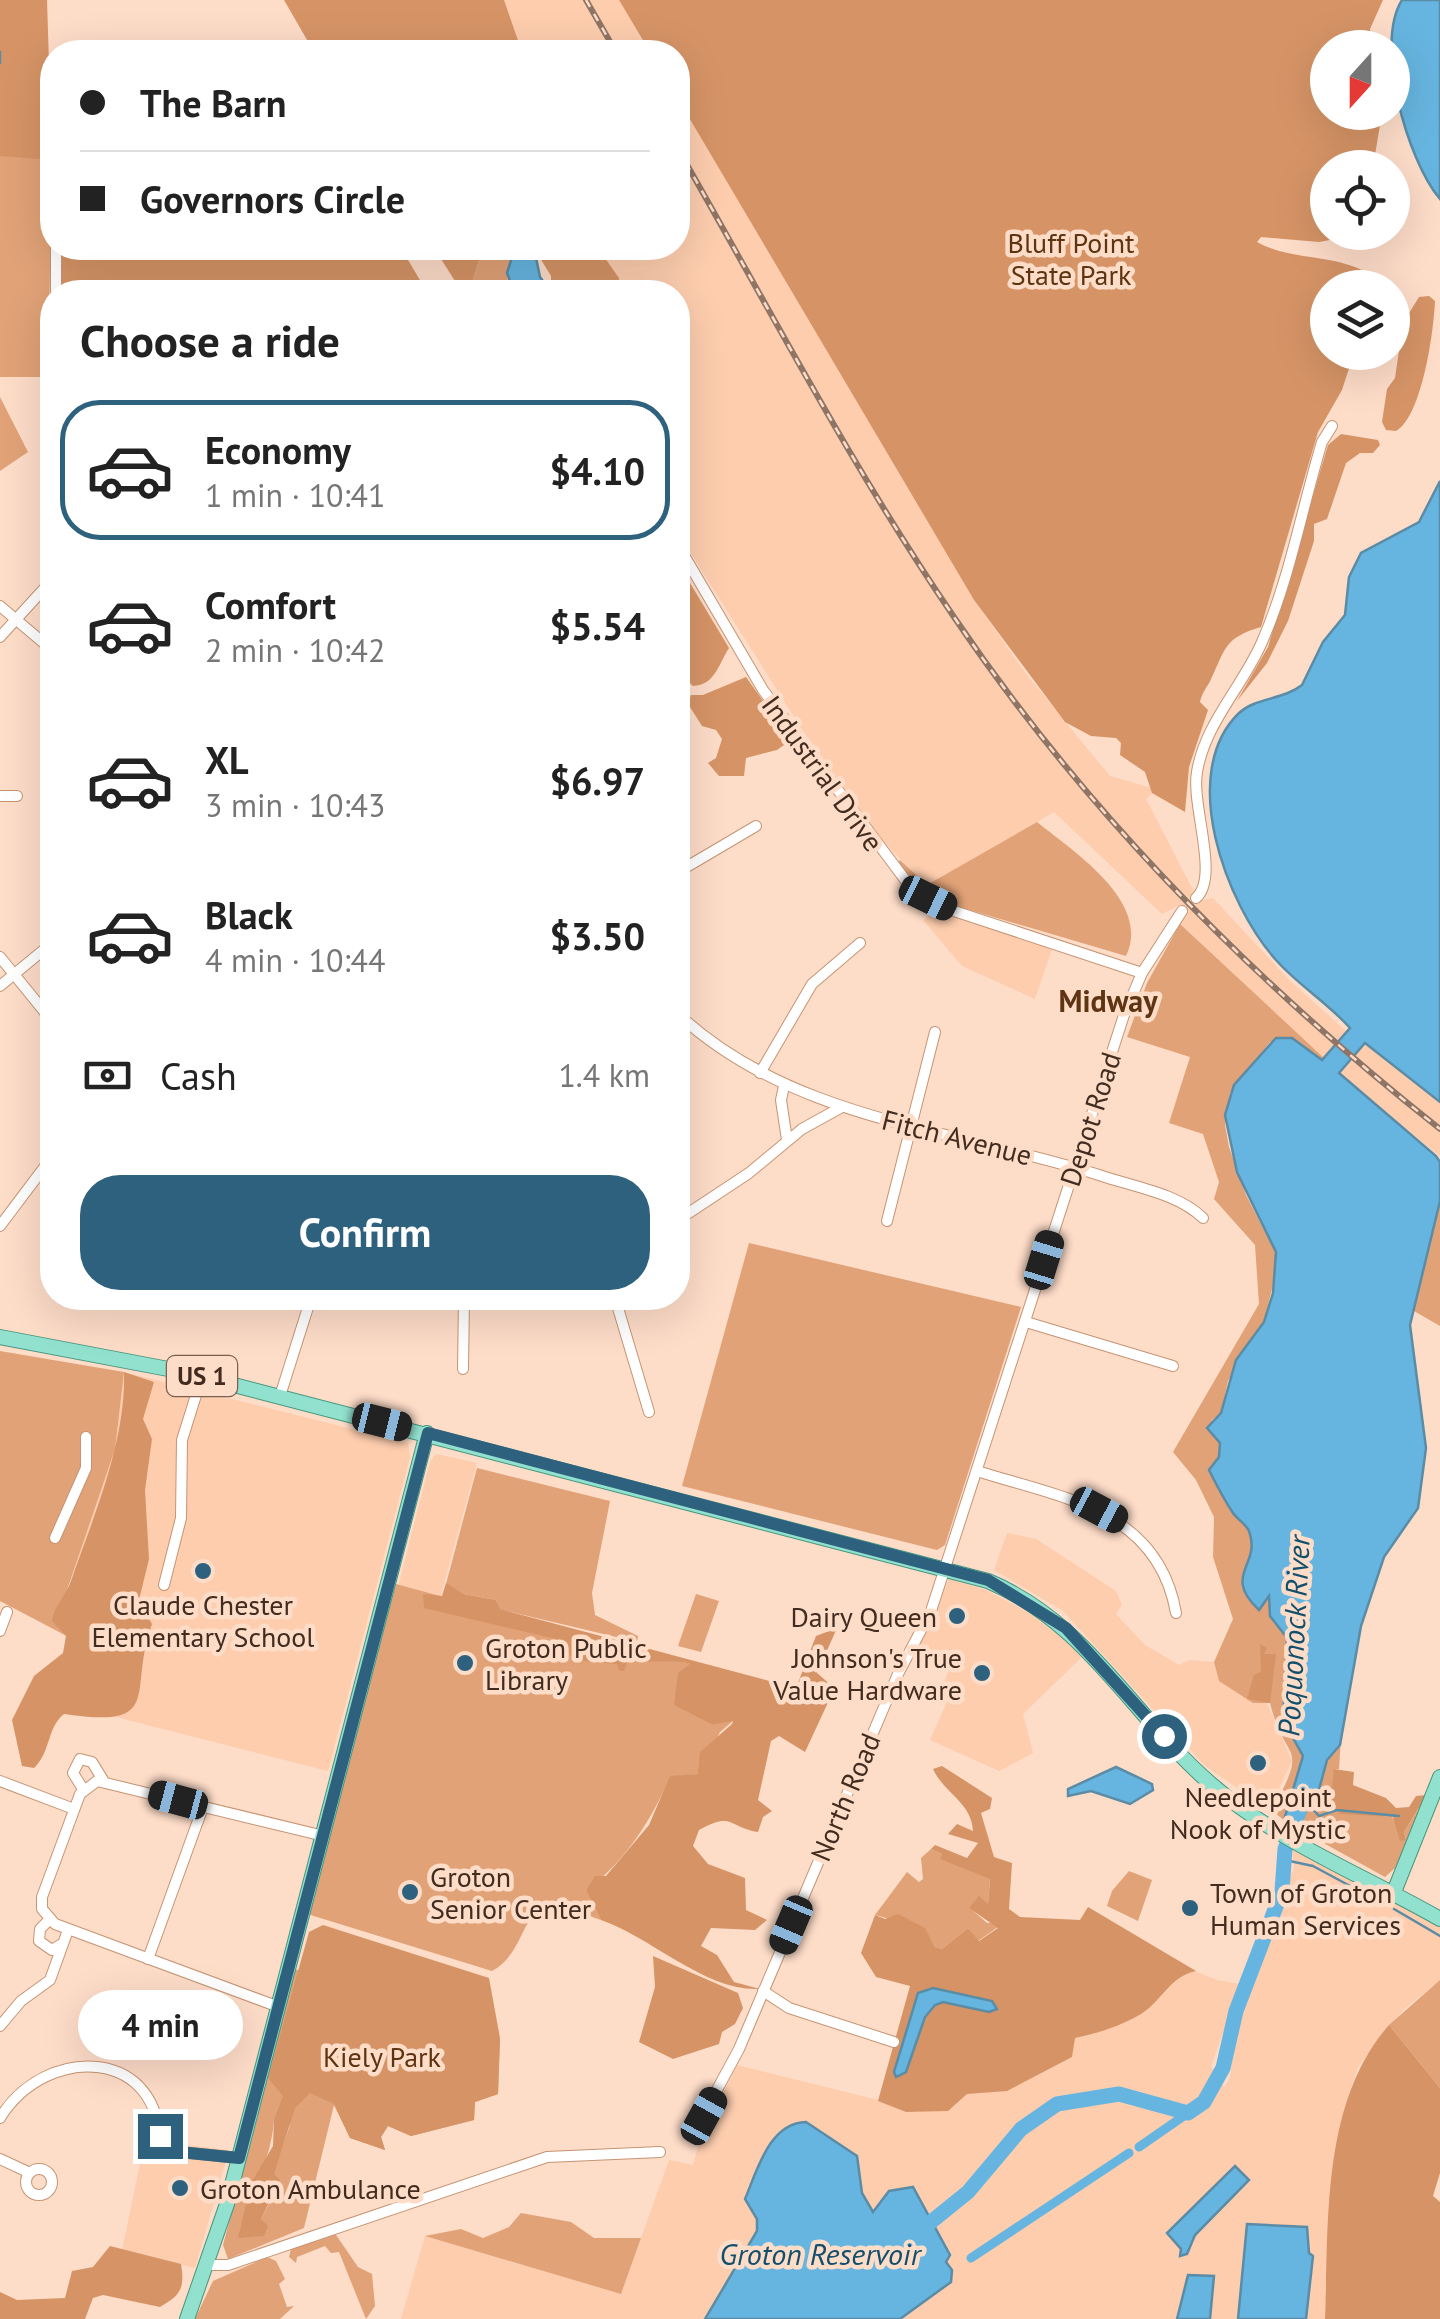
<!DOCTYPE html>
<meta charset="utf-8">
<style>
body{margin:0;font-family:"PT Sans",sans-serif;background:#f6f6f6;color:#222;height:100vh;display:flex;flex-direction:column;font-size:38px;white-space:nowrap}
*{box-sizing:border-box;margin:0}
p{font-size:32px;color:#767676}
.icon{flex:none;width:55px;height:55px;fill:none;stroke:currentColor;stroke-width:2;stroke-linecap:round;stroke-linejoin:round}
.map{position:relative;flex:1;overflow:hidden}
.details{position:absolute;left:40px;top:280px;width:650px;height:1030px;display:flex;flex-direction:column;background:#fff;border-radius:40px;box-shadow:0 10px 40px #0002}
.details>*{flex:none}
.banner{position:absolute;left:40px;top:40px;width:650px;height:220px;border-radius:40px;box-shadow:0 10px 40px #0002;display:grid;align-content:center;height:220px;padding:0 40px;background:#fff}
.needle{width:65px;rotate:201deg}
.buttons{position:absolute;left:1310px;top:30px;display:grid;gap:20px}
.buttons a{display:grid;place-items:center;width:100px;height:100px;border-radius:50%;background:#fff;box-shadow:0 10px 40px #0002;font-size:50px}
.end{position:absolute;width:45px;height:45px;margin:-22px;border:12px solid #2d617e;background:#fff;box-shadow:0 0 0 5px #fff}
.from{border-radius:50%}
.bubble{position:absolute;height:70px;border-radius:35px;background:#fff;box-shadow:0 10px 40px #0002;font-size:32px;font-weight:800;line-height:70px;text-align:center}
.car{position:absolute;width:30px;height:60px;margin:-30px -15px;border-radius:12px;box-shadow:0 0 8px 2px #0007;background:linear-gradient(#222 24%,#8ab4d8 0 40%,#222 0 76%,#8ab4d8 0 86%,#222 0)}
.banner b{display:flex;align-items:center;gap:35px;height:95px;font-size:38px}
.banner b+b{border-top:2px solid #e0e0e0}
.banner i{width:25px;height:25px;background:#222}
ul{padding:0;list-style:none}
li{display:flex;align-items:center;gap:30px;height:140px;margin:0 20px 15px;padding:0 20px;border:5px solid transparent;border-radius:40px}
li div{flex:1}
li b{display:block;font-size:38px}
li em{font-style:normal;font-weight:800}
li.on{border-color:#2d617e}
li>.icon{width:90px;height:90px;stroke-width:1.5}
h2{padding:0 40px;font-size:45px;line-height:120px}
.pay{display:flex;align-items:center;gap:25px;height:110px;padding:0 40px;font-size:38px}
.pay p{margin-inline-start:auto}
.cta{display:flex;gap:20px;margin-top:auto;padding:20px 40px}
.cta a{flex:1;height:115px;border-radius:40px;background:#2d617e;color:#fff;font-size:40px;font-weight:800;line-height:115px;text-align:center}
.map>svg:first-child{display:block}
</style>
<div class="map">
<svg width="1440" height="2319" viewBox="0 0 1440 2319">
<rect width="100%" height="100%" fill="#fddcc8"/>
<!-- built -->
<g fill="#fdcdae">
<polygon points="504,0 619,0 650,52 522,52"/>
<polygon points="678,99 974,600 1026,674 1110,776 1152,788 1154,792 1146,799 1193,890 1203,900 1213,898 1290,981 1346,1031 1324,1058 1180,924 1186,915 1178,906 1162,914 1054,812 927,886 883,841 801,728 678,533 678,292 619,292 619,278 598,248 678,248"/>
<polygon points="936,912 1052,949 1035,999 962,966 923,920"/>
<polygon points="1365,1043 1440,1102 1440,1156 1339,1075"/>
<polygon points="124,1372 408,1443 410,1457 328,1771 57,1702 76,1641 70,1583"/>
<polygon points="436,1454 477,1463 440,1598 398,1587 430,1462"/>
<polygon points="1007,1533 1036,1539 1116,1591 1122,1605 1116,1614 1145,1645 1179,1665 1189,1660 1214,1662 1219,1681 1267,1703 1292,1761 1269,1810 1204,1765 1063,1611 994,1570"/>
<polygon points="949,1579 986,1590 1028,1612 1084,1655 1023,1714 1033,1753 999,1771 930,1740 950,1695 941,1690 949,1670 914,1653"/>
<polygon points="1292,1847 1440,1927 1440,1980 1403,2010 1358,2067 1346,2104 1331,2187 1325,2319 401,2319 425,2236 621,2294 669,2160 693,2165 700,2140 737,2065 878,2100 915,1970 1050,1974 1088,1907 1184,1967 1217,1980 1241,1984 1211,2066 1224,2087 1230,2078 1235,2033 1294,1867"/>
<polygon points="145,2140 229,2150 195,2268 122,2250"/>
</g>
<!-- green -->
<g fill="#e1a277" fill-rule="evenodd">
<polygon points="16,155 52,160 48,377 0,377 0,156"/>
<polygon points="483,248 515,248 507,278 514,291 469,292"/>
<polygon points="0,397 28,452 0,471"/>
<path d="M1037,822C1074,852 1152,902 1126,956L943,902L924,893L896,865L900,860L927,885Z"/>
<path d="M1180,924L1324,1058H1316L1292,1038L1270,1042L1230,1093L1225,1125L1229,1147L1246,1195L1275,1251L1276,1272L1264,1322L1228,1381L1221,1413L1212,1420L1211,1433L1220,1443L1219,1456L1210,1470C1216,1484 1224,1500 1233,1512C1237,1519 1246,1524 1248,1531C1264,1565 1219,1576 1259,1610L1269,1594L1270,1616L1287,1638L1283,1720L1303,1756L1284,1820L1272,1811C1310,1739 1286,1767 1270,1703H1253L1219,1681L1214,1662L1233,1619L1213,1557L1214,1517L1196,1480L1173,1452L1259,1304L1255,1245L1214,1199L1219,1182L1203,1134L1169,1123L1190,1057L1127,1037L1147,983Z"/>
<polygon points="1440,1201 1440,1326 1414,1311 1422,1260"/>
<polygon points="749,1243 1021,1307 945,1545 937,1550 682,1486"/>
<polygon points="0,1351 124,1372 115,1449 66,1593 80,1643 0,1601"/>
<polygon points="477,1468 610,1501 592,1593 595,1615 638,1636 637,1642 499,1609 496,1600 464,1594 446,1584"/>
<path d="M396,1584L631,1648C650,1660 669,1658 691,1664L675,1705L712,1725L734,1720L720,1732L699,1774L670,1777C651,1821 625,1861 586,1891L601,1920C588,1916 567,1905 553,1906C520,1908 526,1953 492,1971L304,1913Z"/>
<polygon points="696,1594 719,1601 701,1652 678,1646"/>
<polygon points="1341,1737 1339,1769 1335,1769 1350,1813 1392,1817 1406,1839 1404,1832 1427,1796 1395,1868 1385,1877 1300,1830 1302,1814 1315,1801 1327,1760 1338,1749"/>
<polygon points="931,1849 942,1854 941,1859 990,1878 988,1904 970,1908 987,1923 996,1922 998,1927 978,1941 968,1928 942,1949 935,1947 924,1928 875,1915 907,1872 919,1882 923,1879 921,1858"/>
<polygon points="1129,1871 1152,1880 1138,1921 1107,1906 1112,1891"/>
<path d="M289,1968L448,2003L441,2026L500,2038L498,2094L475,2102L474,2120L411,2136L388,2126L381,2137L385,2150L350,2138L334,2105L304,2228L228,2259L223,2245L258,2116L253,2114ZM274,2120L290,2125L273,2174L277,2188L261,2219L246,2221C255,2187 272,2153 274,2120Z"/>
<polygon points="1440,1980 1440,2088 1389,2025"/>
<polygon points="521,2213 571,2222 594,2238 641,2238 621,2294 425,2236 461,2229 483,2238 509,2227"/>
<polygon points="334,2232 358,2267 372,2274 375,2306 366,2319 339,2252 331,2253 325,2246 297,2257 296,2263 289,2257 291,2249"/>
<polygon points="267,2257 276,2261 285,2279 279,2284 287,2307 294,2306 280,2319 195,2319 213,2281"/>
</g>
<!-- forest -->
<g fill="#d69466">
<polygon points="0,0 47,0 52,160 0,156"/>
<polygon points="284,0 504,0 522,52 314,52"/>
<path d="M619,0H1383L1370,29L1373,47L1328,48V112L1382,113L1373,167L1328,168V232L1368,233L1319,242L1261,237L1257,242C1293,262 1341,253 1374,277L1372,287L1328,288V352L1354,353L1342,390L1318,432L1261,627C1224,638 1226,648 1211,679C1207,688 1202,692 1200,702L1208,710L1189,767L1185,812L1152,793L1145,772L1120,755L1121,743L1116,738L1091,736L1065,722L974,600L678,99V52H650Z"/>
<polygon points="62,248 401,248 427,292 60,292"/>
<polygon points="434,248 483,248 469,292 462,292"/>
<polygon points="534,248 598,248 619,278 619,292 551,292 551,276"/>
<path d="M1429,296L1435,301C1434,330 1422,417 1396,431L1386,430L1382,422L1387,389L1395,378L1403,323L1419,297Z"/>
<polygon points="1341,434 1378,440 1380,445 1373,453 1360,453 1346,463 1327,519 1314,524 1314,541 1288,621 1267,663 1237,701 1268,647 1328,445"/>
<path d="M678,563L729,648C718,665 715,685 693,686L678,673Z"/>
<polygon points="746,677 791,740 777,750 746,758 744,776 719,776 708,763 716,758 722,739 716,730 702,726 688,704 691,695 703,695"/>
<path d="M124,1372L154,1382L143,1419L152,1439L145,1490L149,1559L139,1600L152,1624C127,1693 166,1729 64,1714C47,1727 51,1752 34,1768L22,1766L12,1720L34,1676L63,1653L66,1636L52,1621C54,1605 66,1596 71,1581C94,1515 126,1442 124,1372Z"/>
<path d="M446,1583L464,1594L496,1600L500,1609L796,1688L816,1636L837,1628L817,1673L831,1685V1696L805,1752L779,1736L771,1741L758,1800L772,1811L763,1817L758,1832C728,1827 733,1811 699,1830L693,1846L708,1864L745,1878L746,1910L767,1920L755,1930L711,1928L701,1946L717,1955L734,1982L760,1989C706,1992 651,1937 601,1920L586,1891L595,1876H606L649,1825L670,1776L698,1774L700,1752L732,1724L733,1721L712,1725L674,1705L678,1673L690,1664C668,1658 646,1665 628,1659L624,1671L619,1670L617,1664L574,1660L556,1639L424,1608L423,1594L442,1596Z"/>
<polygon points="1260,1644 1267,1648 1264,1654 1276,1654 1270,1703 1247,1699 1254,1675 1261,1672"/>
<path d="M942,1766L992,1798L990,1809L981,1813L994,1857L1012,1863L1009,1909L1020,1917L1080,1920L1088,1907L1196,1971C1169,1977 1163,2000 1141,2014C1121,2026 1098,2033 1075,2038L1072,2057L1007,2091L967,2094L948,2111L906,2112L878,2101L910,1986L876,1977L861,1953L875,1915L885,1919L898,1914L925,1928L935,1947L942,1949L968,1928L979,1941L998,1928L969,1908L979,1896L988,1904L990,1879L940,1859L942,1854L931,1849L935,1845L967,1858L978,1843L948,1834L957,1824L973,1831C972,1803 944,1793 933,1769Z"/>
<polygon points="1334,1769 1354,1772 1353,1785 1386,1798 1396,1808 1409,1807 1416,1796 1427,1795 1404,1832 1406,1840 1400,1841 1393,1817 1340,1814 1331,1797"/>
<polygon points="323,1925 489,1978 500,2038 498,2094 475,2102 474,2120 411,2136 388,2126 381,2137 385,2150 350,2138 334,2104 310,2093 295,2108 274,2174 280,2180 261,2219 268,2226 264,2236 238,2238 251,2183 273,2146 274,2120 283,2096 268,2078 309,1932"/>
<polygon points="653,1956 738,1993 743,2008 735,2024 722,2032 719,2044 673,2059 639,2042 655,1987"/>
<path d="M1389,2025L1440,2088V2173L1433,2196L1440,2202V2319H1325C1329,2222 1321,2102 1389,2025Z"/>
<path d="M110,2246L181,2264C185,2288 181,2295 160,2307L103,2295L93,2298L85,2319H0V2292L17,2300L65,2298L72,2271L93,2267Z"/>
</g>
<!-- water -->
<g fill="#66b5e0" stroke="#5b8ca6" stroke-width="2.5">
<path d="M1402,0H1440V199C1407,160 1374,44 1402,0Z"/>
<polygon points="515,248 534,248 540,277 551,292 514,292 507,273"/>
<path d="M1440,481V1102L1365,1043L1339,1073L1436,1156L1440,1162V1201L1410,1325L1426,1448L1418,1508L1384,1557L1361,1626L1340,1745L1327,1760L1317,1797L1302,1814L1300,1830L1284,1820L1303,1756L1283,1720L1287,1638L1270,1616L1269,1596L1259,1610C1221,1574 1262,1566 1249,1531C1246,1524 1237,1519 1233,1513C1225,1501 1216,1484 1209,1470L1219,1457L1220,1443L1207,1428L1221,1413L1236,1360L1264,1322L1273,1293L1276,1252L1237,1172L1225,1115L1234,1085L1276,1038H1292L1322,1060L1350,1028C1328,1003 1298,985 1276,960C1226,904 1177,773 1239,713C1257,697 1283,700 1302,685L1323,642L1345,615L1349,577L1361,553L1419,522Z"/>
<polygon points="1116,1767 1152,1784 1153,1790 1130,1804 1091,1791 1068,1796 1068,1789"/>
<polygon points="933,1988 992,2001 997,2009 989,2012 943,2002 935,2005 925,2017 906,2072 896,2077 894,2072 918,1993"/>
<path d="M806,2122L857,2156L862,2193L873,2212L889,2191L913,2187L950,2255L946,2262L952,2270L951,2282L900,2319H705L757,2231V2219L745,2199C757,2171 769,2123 806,2122Z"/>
<polygon points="1235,2166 1249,2180 1195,2235 1187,2254 1180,2256 1181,2249 1167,2233"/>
<polygon points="1247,2224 1307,2227 1309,2253 1313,2256 1306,2319 1238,2319"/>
<polygon points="1188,2275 1214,2276 1210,2319 1177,2319"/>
</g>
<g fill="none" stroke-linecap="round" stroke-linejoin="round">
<!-- stream -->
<g stroke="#5b8ca6" stroke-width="2.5">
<polyline points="0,52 0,63"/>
<polyline points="1307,1803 1319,1816 1337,1810 1399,1816"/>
<polyline points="1285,1860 1313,1866 1378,1901"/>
<polyline points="1394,1909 1440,1936"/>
</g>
<!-- canal -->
<g stroke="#66b5e0" stroke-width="9">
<polyline points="1139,2147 1188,2113"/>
<polyline points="971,2258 1129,2153"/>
</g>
<!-- river -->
<polyline stroke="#66b5e0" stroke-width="15" points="916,2234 968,2192 1021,2129 1057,2104 1119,2094 1188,2113 1204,2102 1223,2068 1236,2011 1282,1891 1285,1849 1301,1807"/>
<defs>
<g id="minor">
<polyline points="56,292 56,248"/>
<polyline points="678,545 763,690 909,885 951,910 1142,973"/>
<polyline points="0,606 52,650"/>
<polyline points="0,637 52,580"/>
<polyline points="0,796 17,796"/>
<polyline points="678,872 756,826"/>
<path d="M1196,898C1220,877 1191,806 1197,772C1205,723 1243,686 1262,642C1290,578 1302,508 1322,442L1332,426"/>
<polyline points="0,957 52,1021"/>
<polyline points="0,986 52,943"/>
<path d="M678,1014C793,1121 956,1129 1099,1175C1134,1187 1177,1193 1203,1218"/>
<polyline points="760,1073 812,984 860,943"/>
<polyline points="784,1086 781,1100 787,1140"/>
<polyline points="678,1220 749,1173 802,1129 840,1108"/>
<polyline points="887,1221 935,1032"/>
<polyline points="0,1226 52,1157"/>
<polyline points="615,1298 649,1412"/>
<polyline points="1026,1322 1173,1366"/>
<polyline points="463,1369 464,1298"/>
<polyline points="280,1396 311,1298"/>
<path d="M977,1471C1062,1498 1158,1509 1176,1613"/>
<polyline points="55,1538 86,1468 86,1437"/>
<polyline points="164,1585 181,1518 182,1440 202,1376"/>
<polyline points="0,1631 7,1612"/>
<polyline points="0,1781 74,1809"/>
<polyline points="83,1789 73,1773 80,1759 92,1762 103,1780"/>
<polyline points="49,1920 40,1929 39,1941 52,1950 60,1945"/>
<polyline points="148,1959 203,1807"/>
<polyline points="763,1991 789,2008 894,2042"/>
<polyline points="279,2007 55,1924 42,1909 42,1897 80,1794 97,1781 324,1836"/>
<polyline points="0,2026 21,2001 50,1980 68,1930"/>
<path d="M0,2118C47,2042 165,2048 159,2150L239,2158"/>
<polyline points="692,2136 739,2049 898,1674 931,1611 1124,1015 1142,973 1182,911"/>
<polyline points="0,2159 30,2173"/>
<circle cx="39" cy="2182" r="13"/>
<polyline points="208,2265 228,2265 547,2157 660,2152"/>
</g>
<g id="major">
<path d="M0,1337L184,1372L988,1581C1088,1623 1133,1717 1211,1784C1276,1841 1365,1876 1440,1919"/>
<polyline points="1394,1892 1440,1777"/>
<polyline points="187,2319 227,2204 427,1433"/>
</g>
</defs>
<!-- minor casing -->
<use href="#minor" stroke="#c69473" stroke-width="12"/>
<!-- major casing -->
<use href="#major" stroke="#46957d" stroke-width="16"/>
<!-- minor -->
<use href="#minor" stroke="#fff" stroke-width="10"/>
<!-- major -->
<use href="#major" stroke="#92e1cf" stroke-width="14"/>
<defs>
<g id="rail">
<polyline points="586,0 616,52"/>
<path d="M678,149C768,306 852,468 954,617C1087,814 1254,982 1440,1129"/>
</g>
</defs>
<!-- rail casing -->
<use href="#rail" stroke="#8f7565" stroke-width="6"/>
<!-- rail -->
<use href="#rail" stroke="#fddcc8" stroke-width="2.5" stroke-dasharray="8" stroke-linecap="butt"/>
</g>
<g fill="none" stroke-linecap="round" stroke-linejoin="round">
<!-- route -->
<polyline stroke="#2d617e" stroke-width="12" points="160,2136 160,2150 239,2158 428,1433 988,1580 1066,1628 1164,1736"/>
</g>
<!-- markers -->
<g fill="#2d617e" stroke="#fddcc8" stroke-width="4">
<circle cx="203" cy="1571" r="10"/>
<circle cx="957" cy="1616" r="10"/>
<circle cx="465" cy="1663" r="10"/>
<circle cx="982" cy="1673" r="10"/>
<circle cx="1258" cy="1763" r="10"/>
<circle cx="410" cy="1892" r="10"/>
<circle cx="1190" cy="1908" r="10"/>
<circle cx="180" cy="2188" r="10"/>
</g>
<g text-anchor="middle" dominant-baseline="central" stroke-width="9" stroke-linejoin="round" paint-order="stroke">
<!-- shield labels -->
<rect fill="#fddcc8" stroke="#796152" stroke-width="2.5" x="167" y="1356" width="70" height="40" rx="8"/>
<g font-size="25" font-weight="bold" fill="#412c1f">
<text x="202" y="1376">US 1</text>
</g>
<!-- park labels -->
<g font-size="28" fill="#5e3310" stroke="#fddcc8">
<text x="1071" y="242">Bluff Point<tspan x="1071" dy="32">State Park</tspan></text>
<text x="382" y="2056">Kiely Park</text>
</g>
<!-- street labels -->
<g font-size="28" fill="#412c1f" stroke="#fddcc8">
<text transform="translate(823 773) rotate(54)">Industrial Drive</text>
<text transform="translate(1090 1119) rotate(-72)">Depot Road</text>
<text transform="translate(957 1137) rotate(14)">Fitch Avenue</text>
<text transform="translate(845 1797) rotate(-67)">North Road</text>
</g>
<!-- poi labels -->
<g font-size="28" fill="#412c1f" stroke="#fddcc8" text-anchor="start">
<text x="203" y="1604" text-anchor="middle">Claude Chester<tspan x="203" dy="32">Elementary School</tspan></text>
<text x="937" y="1616" text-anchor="end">Dairy Queen</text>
<text x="485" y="1647">Groton Public<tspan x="485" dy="32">Library</tspan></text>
<text x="962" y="1657" text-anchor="end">Johnson's True<tspan x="962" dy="32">Value Hardware</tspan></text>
<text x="1258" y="1796" text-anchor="middle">Needlepoint<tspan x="1258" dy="32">Nook of Mystic</tspan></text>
<text x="430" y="1876">Groton<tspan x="430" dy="32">Senior Center</tspan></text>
<text x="1210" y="1892">Town of Groton<tspan x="1210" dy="32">Human Services</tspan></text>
<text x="200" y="2188">Groton Ambulance</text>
</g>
<!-- neighbourhood labels -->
<g font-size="30" font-weight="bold" fill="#5e3413" stroke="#fddcc8">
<text x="1108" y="1000">Midway</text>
</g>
<!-- water labels -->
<g font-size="30" font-style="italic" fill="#114f6d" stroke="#fddcc8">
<text transform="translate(1293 1636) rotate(-87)">Poquonock River</text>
<text x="820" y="2253">Groton Reservoir</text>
</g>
</g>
</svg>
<div class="buttons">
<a><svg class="needle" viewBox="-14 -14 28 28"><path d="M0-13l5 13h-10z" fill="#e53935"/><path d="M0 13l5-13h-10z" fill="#767676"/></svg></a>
<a><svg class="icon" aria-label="locate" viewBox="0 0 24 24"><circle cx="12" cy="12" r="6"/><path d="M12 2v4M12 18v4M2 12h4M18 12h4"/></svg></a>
<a><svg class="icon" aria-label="layers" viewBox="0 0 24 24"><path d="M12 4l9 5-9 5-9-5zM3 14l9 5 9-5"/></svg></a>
</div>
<i class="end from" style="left:1164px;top:1736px"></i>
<i class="end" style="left:160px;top:2136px"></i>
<div class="bubble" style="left:78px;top:1990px;width:165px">4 min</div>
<i class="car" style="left:928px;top:898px;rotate:116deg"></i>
<i class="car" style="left:1044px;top:1260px;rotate:17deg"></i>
<i class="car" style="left:382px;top:1422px;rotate:104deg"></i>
<i class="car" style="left:1099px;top:1510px;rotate:118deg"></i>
<i class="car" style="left:178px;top:1800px;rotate:285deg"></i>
<i class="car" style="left:791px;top:1925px;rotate:203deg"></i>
<i class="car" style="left:704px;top:2116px;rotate:29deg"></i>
<div class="banner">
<b><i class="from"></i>The Barn</b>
<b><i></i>Governors Circle</b>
</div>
<section class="details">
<h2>Choose a ride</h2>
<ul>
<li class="on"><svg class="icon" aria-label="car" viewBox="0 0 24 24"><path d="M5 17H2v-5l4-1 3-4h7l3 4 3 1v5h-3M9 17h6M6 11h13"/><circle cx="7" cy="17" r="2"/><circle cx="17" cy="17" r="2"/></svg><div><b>Economy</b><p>1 min · 10:41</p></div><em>$4.10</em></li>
<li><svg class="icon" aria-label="car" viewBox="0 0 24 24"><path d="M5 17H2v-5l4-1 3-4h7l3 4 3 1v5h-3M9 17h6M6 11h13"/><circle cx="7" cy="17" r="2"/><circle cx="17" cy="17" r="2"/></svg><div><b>Comfort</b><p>2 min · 10:42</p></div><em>$5.54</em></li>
<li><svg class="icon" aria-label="car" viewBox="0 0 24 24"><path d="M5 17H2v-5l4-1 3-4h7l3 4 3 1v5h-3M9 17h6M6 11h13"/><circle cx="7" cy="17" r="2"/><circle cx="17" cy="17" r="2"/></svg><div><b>XL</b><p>3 min · 10:43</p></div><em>$6.97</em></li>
<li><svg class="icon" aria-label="car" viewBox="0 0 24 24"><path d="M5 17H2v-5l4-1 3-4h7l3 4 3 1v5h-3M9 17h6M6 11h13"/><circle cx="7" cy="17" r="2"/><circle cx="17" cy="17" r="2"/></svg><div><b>Black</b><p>4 min · 10:44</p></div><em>$3.50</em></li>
</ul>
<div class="pay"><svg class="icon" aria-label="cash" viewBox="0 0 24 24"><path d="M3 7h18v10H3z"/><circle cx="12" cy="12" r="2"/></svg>Cash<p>1.4 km</p></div>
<div class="cta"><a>Confirm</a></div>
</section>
</div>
